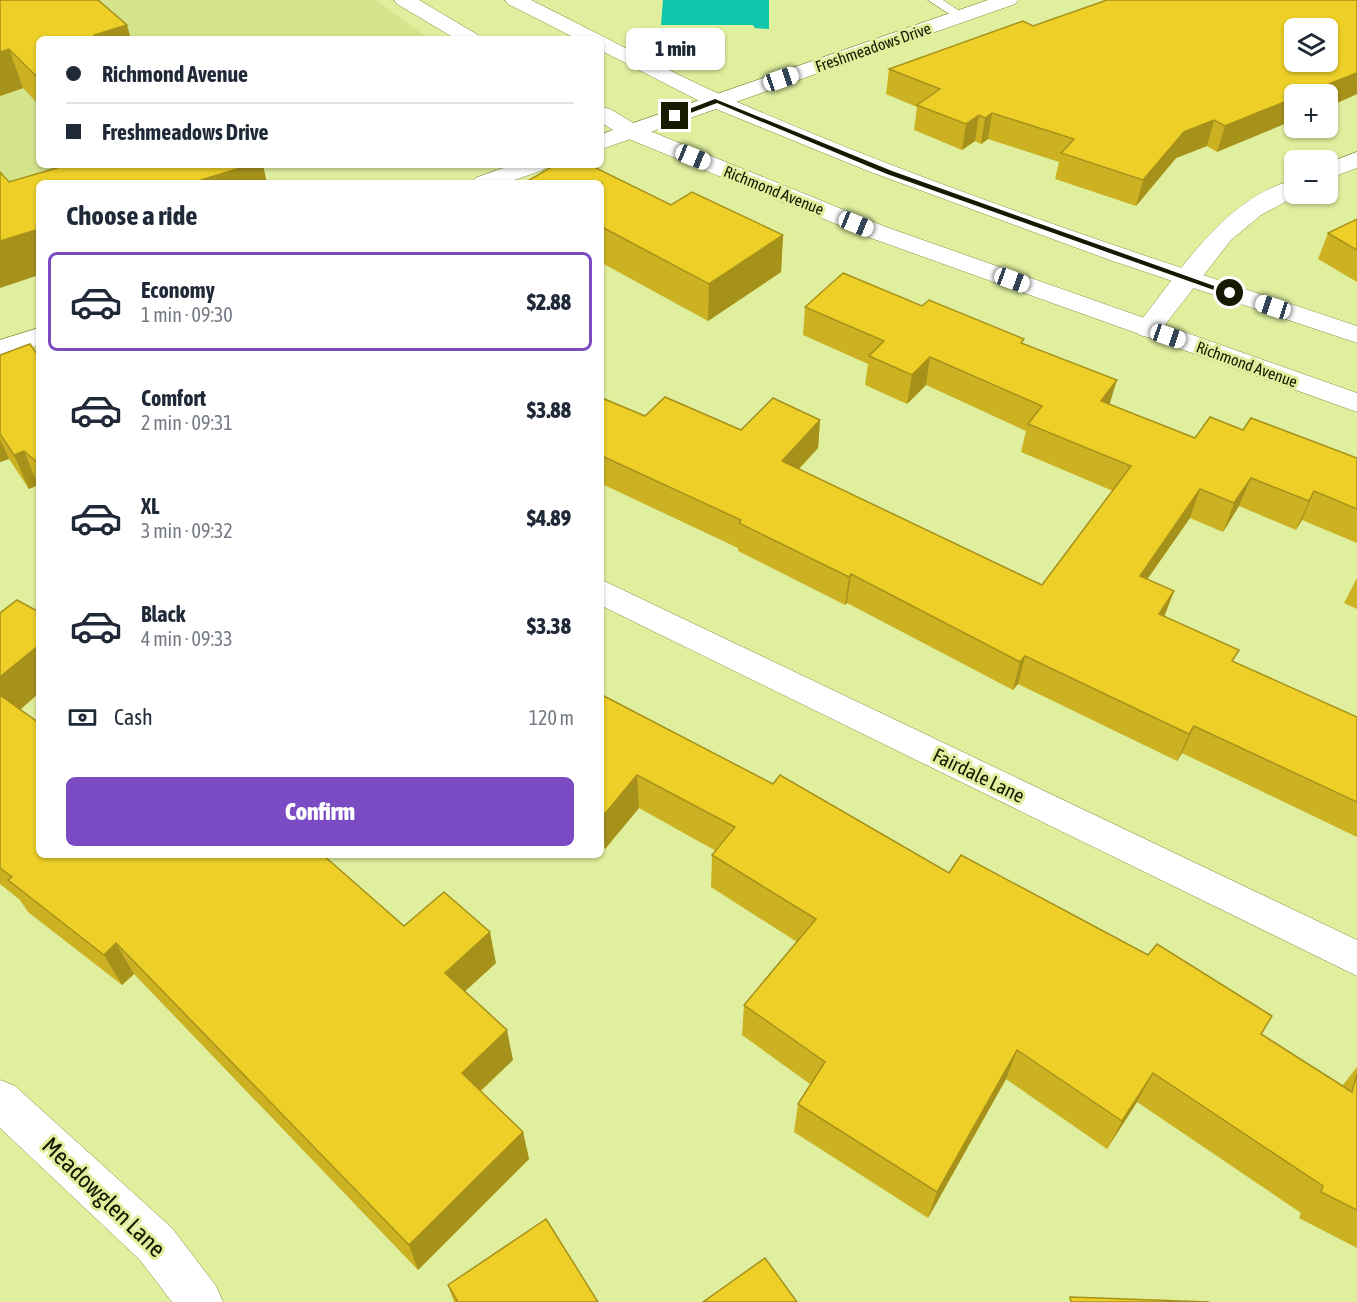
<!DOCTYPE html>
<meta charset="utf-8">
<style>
body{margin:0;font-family:"Asap Condensed",sans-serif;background:#f6f6f7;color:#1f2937;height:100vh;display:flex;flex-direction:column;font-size:22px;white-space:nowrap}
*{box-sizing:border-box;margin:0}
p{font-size:20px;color:#747a83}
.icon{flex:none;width:33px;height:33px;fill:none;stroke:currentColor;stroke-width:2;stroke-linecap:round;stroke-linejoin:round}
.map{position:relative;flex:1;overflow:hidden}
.panel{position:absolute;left:36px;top:180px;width:568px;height:678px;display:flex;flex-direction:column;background:#fff;border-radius:9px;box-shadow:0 2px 4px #0004}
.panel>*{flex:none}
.hud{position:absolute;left:36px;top:36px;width:568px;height:132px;border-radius:9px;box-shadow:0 2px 4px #0004;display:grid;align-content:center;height:132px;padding:0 30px;background:#fff}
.fabs{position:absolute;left:1284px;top:18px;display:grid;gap:12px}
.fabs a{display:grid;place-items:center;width:54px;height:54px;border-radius:9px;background:#fff;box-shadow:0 2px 4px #0004;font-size:30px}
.end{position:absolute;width:27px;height:27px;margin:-14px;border:8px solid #151a00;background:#fff;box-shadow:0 0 0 3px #fff}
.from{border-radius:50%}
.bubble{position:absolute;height:42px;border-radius:9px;background:#fff;box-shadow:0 2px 4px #0004;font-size:20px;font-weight:800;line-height:42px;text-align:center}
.car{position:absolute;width:18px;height:36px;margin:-18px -9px;border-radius:8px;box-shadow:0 0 4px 2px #0007;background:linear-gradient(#fff 24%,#345 0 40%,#fff 0 76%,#345 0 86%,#fff 0)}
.hud b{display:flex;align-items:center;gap:21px;height:57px;font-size:22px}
.hud b+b{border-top:2px solid #e0e1e3}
.hud i{width:15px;height:15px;background:#1f2937}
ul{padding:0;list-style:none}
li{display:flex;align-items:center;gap:18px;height:99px;margin:0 12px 9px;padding:0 18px;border:3px solid transparent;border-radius:9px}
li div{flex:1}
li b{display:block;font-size:22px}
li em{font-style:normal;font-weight:800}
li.current{border-color:#7a4bc3}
li>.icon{width:54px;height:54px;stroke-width:1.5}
h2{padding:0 30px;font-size:27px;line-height:72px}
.pay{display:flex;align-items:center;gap:15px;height:66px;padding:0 30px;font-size:22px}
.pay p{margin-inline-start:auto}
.cta{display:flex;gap:12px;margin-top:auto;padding:12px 30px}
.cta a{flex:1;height:69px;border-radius:9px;background:#7a4bc3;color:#fff;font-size:24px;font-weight:800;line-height:69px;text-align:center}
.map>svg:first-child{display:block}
</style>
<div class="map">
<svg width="1357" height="1302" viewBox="0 0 1357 1302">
<rect width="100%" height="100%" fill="#dfef9e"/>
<!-- built -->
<polygon fill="#d3e48b" points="0,0 376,0 429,39 39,39 39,165 75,165 0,188"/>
<!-- water -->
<polygon fill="#0ec6ab" points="663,0 769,0 769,29 755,28 753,25 661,25"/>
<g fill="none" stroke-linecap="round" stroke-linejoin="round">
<defs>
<polygon id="service" points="928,0 943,0 967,16 965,19 957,19"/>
<g id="minor">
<polygon points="988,0 1018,0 1015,4 602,149 602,134"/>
<polygon points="1357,152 1357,168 1328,179 1328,163"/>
<polygon points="512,165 547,165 543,170 506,183 471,183 475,178"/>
<path d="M1294,180V194H1300L1261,215L1231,240L1157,335L1148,337L1139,335L1135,329L1139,323C1179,272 1227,196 1294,180Z"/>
<polygon points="39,328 39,345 0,357 0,340"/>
<polygon points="602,580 1357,940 1357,976 602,606"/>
<polygon points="0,1080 15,1086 172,1228 216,1286 223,1302 172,1302 140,1260 0,1128"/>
</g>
<g id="secondary">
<polygon points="394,0 419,0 478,35 482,39 456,39 397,4"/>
<path d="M505,0H531C596,32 659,67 726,97C930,187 1145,256 1357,326V343L1107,259L868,171L711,107L602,51V39H577L508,4Z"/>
<polygon points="602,107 610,109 640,127 886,227 1357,393 1357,412 868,237 624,137 602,123"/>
</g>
</defs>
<!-- service casing -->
<use href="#service" stroke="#808e40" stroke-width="1"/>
<!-- minor casing -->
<use href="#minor" stroke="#808e40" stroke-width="1"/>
<!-- secondary casing -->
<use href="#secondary" stroke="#808e40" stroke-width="1"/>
<!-- service -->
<use href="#service" fill="#fff" fill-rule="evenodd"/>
<!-- minor -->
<use href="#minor" fill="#fff" fill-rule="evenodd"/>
<!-- secondary -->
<use href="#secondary" fill="#fff" fill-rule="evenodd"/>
</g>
<!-- wall -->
<g fill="#ccb222">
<polygon points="0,0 39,39 39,105 23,88 0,96"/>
<polygon points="889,69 1357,94 1328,107 1328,94 1217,152 1207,146 1176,158 1136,206 1055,179 1059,162 988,139 981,144 975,141 962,150 914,130 917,107 886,94"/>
<polygon points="602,183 671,205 783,235 781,272 708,321 602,263"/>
<polygon points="1357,219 1357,282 1318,259 1328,233"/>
<polygon points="922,306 1023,344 1110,404 1195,438 1243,430 1357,458 1357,543 1302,520 1296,530 1239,506 1223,532 1190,518 1147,579 1174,591 1164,616 1234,662 1357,717 1357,837 1182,753 1177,761 1018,684 1013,690 847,603 845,605 738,551 738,548 602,484 602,398 645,416 741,430 820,420 818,448 799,469 1042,585 1113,491 1021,452 1026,431 926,385 907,404 865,385 868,364 803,335 805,307"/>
<polygon points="0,355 39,357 39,486 38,485 29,489 9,459 0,462"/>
<polygon points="1357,578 1357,609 1344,603"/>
<polygon points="39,612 39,693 20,710 39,855 404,926 496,963 465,991 513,1060 481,1091 523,1132 529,1159 418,1270 134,974 122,985 28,912 20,900 0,884 0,613"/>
<polygon points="602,695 773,784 949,873 1261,1034 1342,1086 1357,1067 1357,1248 1299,1218 1301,1213 1137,1102 1107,1149 1006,1079 928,1218 794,1132 798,1104 810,1084 742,1035 744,1005 797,942 711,887 712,855 716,851 639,808 605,849 602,847"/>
<polygon points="448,1285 598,1302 454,1302"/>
</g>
<!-- shaded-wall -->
<g fill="#a6911b">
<polygon points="127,25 131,39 95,39 94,35"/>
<polygon points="9,49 23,88 0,96 0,52"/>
<polygon points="1357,73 1357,94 1328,107 1328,94 1303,94"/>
<polygon points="1294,98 1294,120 1217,152 1225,126"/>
<polygon points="992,113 988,139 981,144 985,118"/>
<polygon points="979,115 975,141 962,150 966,124"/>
<polygon points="1214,120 1207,146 1176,158 1136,206 1143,180 1184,132"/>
<polygon points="250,165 263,165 267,183 191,183"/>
<polygon points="39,229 39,275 0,288 0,241"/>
<polygon points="783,235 781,272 708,321 709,284"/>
<polygon points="930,357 926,385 907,404 912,375"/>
<polygon points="1117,380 1108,409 1101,401"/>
<polygon points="820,420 818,448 780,489 782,461"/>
<polygon points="0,439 9,459 0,462"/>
<polygon points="24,451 38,485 29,489 14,455"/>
<polygon points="1251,478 1239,506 1223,532 1234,503"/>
<polygon points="1200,489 1190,518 1130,604 1140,576"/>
<polygon points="1314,491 1302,520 1296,530 1309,501"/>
<polygon points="851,574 847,603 845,605 849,577"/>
<polygon points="1174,591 1163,620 1159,614"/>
<polygon points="39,645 39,693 7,721 0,707 0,677"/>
<polygon points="1025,656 1018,684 1013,690 1020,662"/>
<polygon points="1194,726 1182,753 1177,761 1189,734"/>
<polygon points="637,775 639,808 605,849 603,816"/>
<polygon points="490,932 496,963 452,1003 445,973"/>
<polygon points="116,943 134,974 122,985 104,955"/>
<polygon points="507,1030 513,1060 469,1101 462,1073"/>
<polygon points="1017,1050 1006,1079 928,1218 937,1192"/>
<polygon points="1153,1073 1137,1102 1107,1149 1122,1121"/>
<polygon points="523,1132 529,1159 418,1270 409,1245"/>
</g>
<!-- building -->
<g fill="#edcf27" stroke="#a6911b" stroke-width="1.5" fill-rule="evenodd">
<polygon points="0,0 98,0 127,25 94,35 98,39 39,39 39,79 9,49 0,52"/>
<path d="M1107,0H1357V73L1303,94H1294V98L1225,126L1214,120L1184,132L1143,180L1061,153L1074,139L992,113L985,118L979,115L966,124L917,105L940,89L889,69L1023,21L1033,26ZM1294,28H1328V62H1294Z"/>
<polygon points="67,165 250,165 191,183 39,183 39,229 0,241 0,172 9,182"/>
<polygon points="555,165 590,165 671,205 692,192 783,235 709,284 602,227 602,183 524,183"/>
<polygon points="1357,219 1357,250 1328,233"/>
<polygon points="843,273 922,306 929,300 1024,339 1021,343 1117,380 1101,401 1195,438 1210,417 1243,430 1251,418 1357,458 1357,509 1314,491 1309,501 1251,478 1234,503 1200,489 1140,576 1174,591 1159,614 1239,650 1232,661 1357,717 1357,802 1194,726 1189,734 1025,656 1020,662 851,574 849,577 739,523 741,520 602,456 602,398 645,416 665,397 741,430 773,398 820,420 782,461 1042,585 1131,466 1028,424 1042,406 930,357 912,375 869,356 884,341 805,307"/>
<polygon points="30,344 39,357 39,464 24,451 14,455 0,434 0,355"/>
<polygon points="17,600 39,612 39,645 0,677 0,613"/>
<polygon points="0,695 39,723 39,855 323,855 404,926 444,892 490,932 445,973 507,1030 462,1073 523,1132 409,1245 116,943 104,955 8,880 12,877 0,868"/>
<polygon points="602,695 773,784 780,775 949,873 961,855 1148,955 1157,944 1272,1016 1261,1034 1352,1092 1357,1074 1357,1210 1321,1192 1323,1186 1153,1073 1122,1121 1017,1050 937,1192 798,1104 825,1062 744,1005 816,919 712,855 735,827 637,775 603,816 602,815"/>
<polygon points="546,1219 598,1302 458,1302 448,1285"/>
<polygon points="765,1258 797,1302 703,1302"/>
<polygon points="1070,1297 1209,1302 1071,1302"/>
</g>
<!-- route -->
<polygon fill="#151a00" points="715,99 892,171 1234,293 1228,295 887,174 717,103 677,118 671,116"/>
<g text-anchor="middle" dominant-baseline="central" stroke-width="6" stroke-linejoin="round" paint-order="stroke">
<!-- far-street labels -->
<g font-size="16" fill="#151a00" stroke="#dfef9e">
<text transform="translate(873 47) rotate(-19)">Freshmeadows Drive</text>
<text transform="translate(774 190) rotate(22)">Richmond Avenue</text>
<text transform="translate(1247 364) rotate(20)">Richmond Avenue</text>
</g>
<!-- street labels -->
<g font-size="20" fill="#151a00" stroke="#dfef9e">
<text transform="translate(979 775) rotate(26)">Fairdale Lane</text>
</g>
<!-- near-street labels -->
<g font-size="24" fill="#151a00" stroke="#dfef9e">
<text transform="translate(104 1197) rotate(44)">Meadowglen Lane</text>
</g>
</g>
</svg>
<div class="fabs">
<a><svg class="icon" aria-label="layers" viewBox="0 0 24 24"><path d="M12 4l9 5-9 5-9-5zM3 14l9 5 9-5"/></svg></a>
<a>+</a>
<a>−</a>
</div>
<i class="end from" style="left:1230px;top:293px"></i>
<i class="end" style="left:675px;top:116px"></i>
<div class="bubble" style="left:626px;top:28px;width:99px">1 min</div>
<i class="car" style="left:781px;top:79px;rotate:71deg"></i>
<i class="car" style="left:693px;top:157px;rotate:112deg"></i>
<i class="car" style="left:856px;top:224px;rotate:112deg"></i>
<i class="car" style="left:1012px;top:280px;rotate:110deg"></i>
<i class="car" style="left:1273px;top:307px;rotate:288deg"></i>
<i class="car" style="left:1168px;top:336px;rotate:109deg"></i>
<div class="hud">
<b><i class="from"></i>Richmond Avenue</b>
<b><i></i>Freshmeadows Drive</b>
</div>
<section class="panel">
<h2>Choose a ride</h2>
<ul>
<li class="current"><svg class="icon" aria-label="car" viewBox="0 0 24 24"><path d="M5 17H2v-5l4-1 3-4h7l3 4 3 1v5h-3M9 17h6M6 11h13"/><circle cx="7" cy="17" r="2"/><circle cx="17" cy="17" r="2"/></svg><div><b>Economy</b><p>1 min · 09:30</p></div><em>$2.88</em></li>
<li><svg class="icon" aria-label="car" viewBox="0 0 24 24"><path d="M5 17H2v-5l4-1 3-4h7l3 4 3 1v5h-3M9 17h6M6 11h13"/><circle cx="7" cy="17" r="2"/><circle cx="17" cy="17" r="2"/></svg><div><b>Comfort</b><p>2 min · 09:31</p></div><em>$3.88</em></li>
<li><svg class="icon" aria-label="car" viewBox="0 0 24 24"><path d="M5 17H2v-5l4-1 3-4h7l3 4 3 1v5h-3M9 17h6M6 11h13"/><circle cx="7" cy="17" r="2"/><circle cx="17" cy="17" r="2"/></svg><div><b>XL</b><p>3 min · 09:32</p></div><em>$4.89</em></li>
<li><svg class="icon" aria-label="car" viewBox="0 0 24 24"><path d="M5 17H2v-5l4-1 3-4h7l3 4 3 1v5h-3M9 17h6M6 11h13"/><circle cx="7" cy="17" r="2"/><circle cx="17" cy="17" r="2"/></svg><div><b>Black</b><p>4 min · 09:33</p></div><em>$3.38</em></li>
</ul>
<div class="pay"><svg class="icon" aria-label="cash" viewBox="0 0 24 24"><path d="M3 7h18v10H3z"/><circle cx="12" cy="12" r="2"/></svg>Cash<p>120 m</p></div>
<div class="cta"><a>Confirm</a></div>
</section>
</div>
